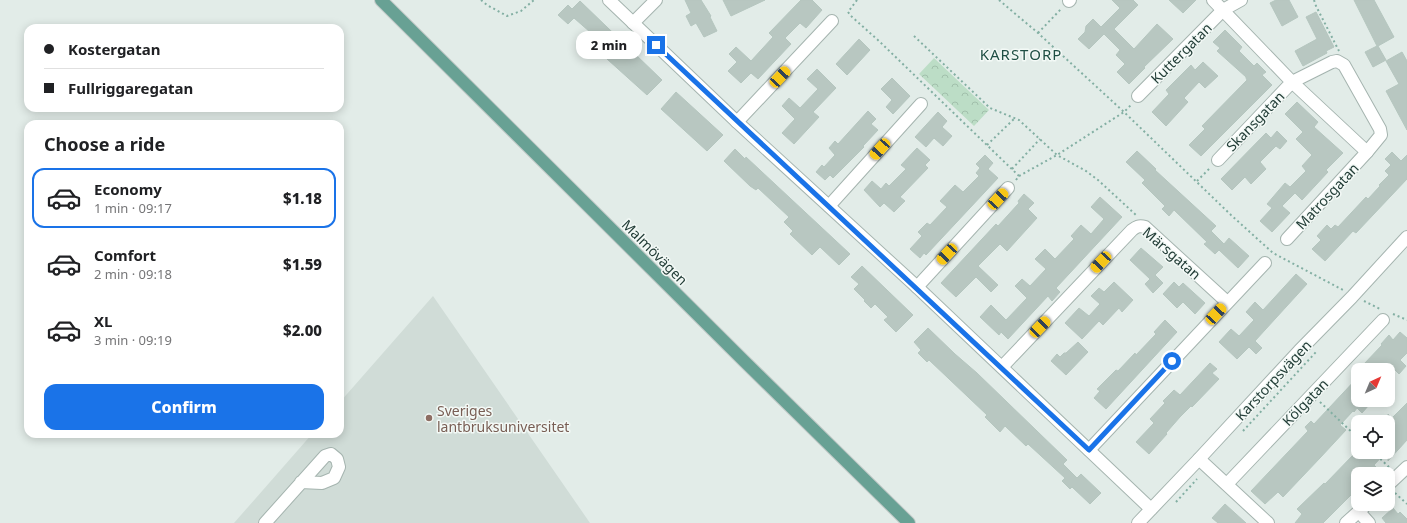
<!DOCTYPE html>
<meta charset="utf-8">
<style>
body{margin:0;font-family:"Noto Sans",sans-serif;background:#f2f2f2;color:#202124;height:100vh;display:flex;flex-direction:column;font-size:15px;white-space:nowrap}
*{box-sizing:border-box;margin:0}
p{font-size:13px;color:#757577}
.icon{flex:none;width:22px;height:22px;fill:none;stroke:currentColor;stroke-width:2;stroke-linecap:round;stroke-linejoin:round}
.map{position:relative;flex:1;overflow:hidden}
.details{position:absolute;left:24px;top:120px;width:320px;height:318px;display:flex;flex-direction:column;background:#fff;border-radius:12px;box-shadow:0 2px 10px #0003}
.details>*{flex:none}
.top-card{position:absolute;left:24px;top:24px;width:320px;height:88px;border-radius:12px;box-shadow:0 2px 10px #0003;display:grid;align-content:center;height:88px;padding:0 20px;background:#fff}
.needle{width:26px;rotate:44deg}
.tools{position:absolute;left:1351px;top:363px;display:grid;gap:8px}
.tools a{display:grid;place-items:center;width:44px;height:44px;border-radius:8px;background:#fff;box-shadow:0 2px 10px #0003;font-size:20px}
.end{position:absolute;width:18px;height:18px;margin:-9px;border:5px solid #1a73e8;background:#fff;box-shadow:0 0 0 2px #fff}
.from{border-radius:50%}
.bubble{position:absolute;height:28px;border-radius:12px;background:#fff;box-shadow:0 2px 10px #0003;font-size:13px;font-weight:800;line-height:28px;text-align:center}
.car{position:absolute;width:12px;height:24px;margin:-12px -6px;border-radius:5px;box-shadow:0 0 3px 1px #0007;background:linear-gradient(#f5c518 24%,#345 0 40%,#f5c518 0 76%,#345 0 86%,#f5c518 0)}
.top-card b{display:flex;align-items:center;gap:14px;height:38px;font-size:15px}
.top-card b+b{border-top:1px solid #e0e0e0}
.top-card i{width:10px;height:10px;background:#202124}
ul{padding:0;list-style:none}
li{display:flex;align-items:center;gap:12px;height:60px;margin:0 8px 6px;padding:0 12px;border:2px solid transparent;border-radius:12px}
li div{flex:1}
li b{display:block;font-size:15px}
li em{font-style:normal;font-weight:800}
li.selected{border-color:#1a73e8}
li>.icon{width:36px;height:36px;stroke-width:1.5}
h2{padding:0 20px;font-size:18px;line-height:48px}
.button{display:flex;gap:8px;margin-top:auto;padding:8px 20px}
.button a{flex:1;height:46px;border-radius:12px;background:#1a73e8;color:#fff;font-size:16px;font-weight:800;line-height:46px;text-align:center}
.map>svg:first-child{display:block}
</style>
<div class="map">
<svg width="1407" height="523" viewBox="0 0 1407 523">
<defs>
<pattern id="park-crowns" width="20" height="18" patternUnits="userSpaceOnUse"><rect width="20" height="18" fill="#bcddc6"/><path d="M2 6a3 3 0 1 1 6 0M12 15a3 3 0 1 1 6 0" fill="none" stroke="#a1bfab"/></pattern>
</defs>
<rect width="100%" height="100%" fill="#e2ece8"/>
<!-- built -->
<polygon fill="#d0dcd7" points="433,296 590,523 234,523 312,434 340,434 340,402"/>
<!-- park -->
<polygon fill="url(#park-crowns)" points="934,58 989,110 974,126 919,74"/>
<!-- building -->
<g fill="#b8c7c1" stroke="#b5c6bf">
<polygon points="685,0 701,0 711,16 710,17 717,31 704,37 696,23 691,26 686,16 691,13"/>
<polygon points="723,0 765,0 731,16"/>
<polygon points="801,0 812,0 822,10 806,28 800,23 785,38 791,44 758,79 751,73 741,83 728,71 737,62 729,54 736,47 751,61 773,37 769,33"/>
<polygon points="1112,0 1133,0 1138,5 1114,29 1134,49 1157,24 1173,39 1144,67 1145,68 1129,84 1117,72 1125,64 1116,55 1120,50 1104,34 1089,49 1078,39 1085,32 1086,26 1093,19 1101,27 1120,8"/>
<polygon points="1169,0 1196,0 1183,13"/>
<polygon points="1276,0 1289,0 1298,17 1282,26 1270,3"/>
<polygon points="1354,0 1374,0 1394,37 1378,46 1386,60 1373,67 1365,52 1377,46"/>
<polygon points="580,1 662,80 647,95 607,59 612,53 590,32 574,18 568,24 558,15 568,5 572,9"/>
<polygon points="1316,12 1334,47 1326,51 1327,53 1303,66 1295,51 1317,39 1306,17"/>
<polygon points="1225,30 1242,47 1239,51 1254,66 1257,63 1266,72 1262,75 1272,85 1201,156 1189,145 1205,129 1202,126 1247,80 1246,78 1246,77 1217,51 1220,48 1213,42"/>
<polygon points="859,39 870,50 847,75 836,64"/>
<polygon points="1402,52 1407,61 1407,130 1386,91 1399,84 1386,61"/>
<polygon points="1203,62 1218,76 1205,88 1199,82 1184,98 1188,102 1166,126 1152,112 1169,94 1166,90 1191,65 1195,70"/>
<polygon points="817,69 836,88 813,112 819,117 794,144 782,133 795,119 782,106 789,98 800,108 818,89 807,79"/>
<polygon points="892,78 910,96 893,114 886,107 892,100 881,89"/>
<polygon points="676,92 723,135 707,151 661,109"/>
<polygon points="1297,102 1318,122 1314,127 1343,153 1326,170 1328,172 1302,200 1295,193 1282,206 1290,213 1272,232 1260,221 1272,208 1267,204 1285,183 1290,187 1306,171 1302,166 1312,155 1296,139 1303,132 1285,114"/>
<polygon points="868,111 876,119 871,124 878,130 863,146 864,147 833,178 830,175 825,180 816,172 822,165 824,167 835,155 829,148 835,141 838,144"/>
<polygon points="938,112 947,121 942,127 952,136 943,146 934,138 926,147 915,137"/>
<polygon points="1277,131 1287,141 1280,149 1276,146 1260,162 1266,169 1251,184 1245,177 1232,190 1221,179 1266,133 1271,138"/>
<polygon points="917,148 930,160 925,165 928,168 900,197 905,201 894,212 884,203 880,207 864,190 872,181 881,189 886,183 889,186 906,169 901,165"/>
<polygon points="735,149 745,159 746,157 850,254 839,265 820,247 812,255 790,234 793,231 784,222 789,217 758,188 756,190 750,186 724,161"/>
<polygon points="1137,151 1156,169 1155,170 1216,226 1211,231 1224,244 1229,238 1249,256 1238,268 1219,250 1215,254 1204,244 1207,242 1174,210 1169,216 1162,209 1165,206 1142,183 1145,180 1126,162"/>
<polygon points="1392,152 1401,161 1407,155 1407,179 1356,233 1353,231 1325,261 1312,249 1321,240 1317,236 1327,225 1331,229 1335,225 1338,227 1366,197 1368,199 1380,186 1379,185 1389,175 1385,171 1391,165 1385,159"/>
<polygon points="985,155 993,163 988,169 998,178 926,255 924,253 920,258 910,249 922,236 918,232 927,223 930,225 947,207 940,201 955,185 963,192 979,176 976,173 980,168 976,164"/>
<polygon points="1024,194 1034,203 1028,209 1037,218 1007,251 1000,244 978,266 998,285 991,292 976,277 956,297 941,283 996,224 998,226 1019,203 1018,201"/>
<polygon points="1100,197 1122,217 1056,288 1060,292 1052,301 1048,296 1008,339 1001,332 999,335 980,317 991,305 1006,320 1027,298 1015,286 1022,279 1030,286 1046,269 1035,259 1045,249 1055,259 1074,239 1071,236 1081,225 1091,234 1104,219 1091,207"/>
<polygon points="1141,248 1163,267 1155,275 1163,283 1153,293 1145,284 1150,279 1130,260"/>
<polygon points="862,266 913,315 896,332 884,320 888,317 875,304 871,308 864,301 865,300 854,289 859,284 851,277"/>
<polygon points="1296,274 1307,284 1255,341 1262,348 1256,354 1249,347 1237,359 1219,342 1231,329 1239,336 1254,320 1246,312 1255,302 1263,310"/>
<polygon points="1114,282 1133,300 1122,312 1119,308 1103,325 1099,321 1082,339 1065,323 1079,308 1089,316 1100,304 1091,296 1099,288 1104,292"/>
<polygon points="1174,282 1179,287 1183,283 1205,303 1195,314 1183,302 1177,308 1163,294"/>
<polygon points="1165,320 1177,332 1106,409 1094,398 1100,391 1097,389 1116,370 1118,371 1135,353 1136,355 1156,334 1154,332"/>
<polygon points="928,328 955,354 977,373 1067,460 1063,464 1077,478 1081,474 1101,493 1090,504 1072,487 1070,489 1062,481 1065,478 1028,444 1026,446 1005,426 1000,432 985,417 987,415 929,360 927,362 918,353 921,350 914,342"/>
<polygon points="1400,332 1407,338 1407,353 1400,360 1406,366 1399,374 1394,369 1371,370 1364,364 1382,345 1381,344 1389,335 1393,340"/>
<polygon points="1078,342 1088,352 1066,375 1051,361 1057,354 1060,357 1064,353 1066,353"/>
<polygon points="1210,363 1217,369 1212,373 1219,379 1192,407 1191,406 1180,417 1166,433 1167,434 1149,454 1136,442 1154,423 1150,419 1165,403 1163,401 1174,390 1180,395"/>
<polygon points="1358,377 1358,400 1365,400 1369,405 1362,413 1357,408 1354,412 1353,411 1340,425 1346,430 1320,458 1283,497 1278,492 1265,504 1251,491 1308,431 1305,427 1311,421 1314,424"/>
<polygon points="1407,403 1407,440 1388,461 1388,414 1392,418"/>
<polygon points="1356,452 1386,452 1374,465 1378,469 1373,474 1358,474 1358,488 1323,523 1295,523 1302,514 1297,509 1324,483 1325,484"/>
<polygon points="1225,504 1246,523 1218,523 1212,518"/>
<polygon points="1393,508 1398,514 1400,512 1407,519 1407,523 1386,523 1382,518"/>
</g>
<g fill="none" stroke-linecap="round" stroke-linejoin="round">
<defs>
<g id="minor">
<polyline points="609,0 737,122 917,287 1151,509"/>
<polyline points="1213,0 1292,82 1367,152 1381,135 1380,129 1344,65 1337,61 1332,62 1292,82 1218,160"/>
<polyline points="1069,1 1070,0"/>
<polyline points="633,23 656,0"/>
<polyline points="1138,96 1223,10 1241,0"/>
<polyline points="737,122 832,21"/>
<polyline points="829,206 921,104"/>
<polyline points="1287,239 1367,152"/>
<polyline points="917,287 1008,188"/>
<path d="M1002,367L1132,230C1136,227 1139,225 1145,227L1227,302"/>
<polyline points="1089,450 1265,263"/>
<polyline points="1199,459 1268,523"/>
<polyline points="1227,484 1383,320"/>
<polyline points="1388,485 1407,467"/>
<polyline points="1359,512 1369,523"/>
<polyline points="265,523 325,456 331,454 337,459 339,467 334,478 322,483 301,482"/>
<polyline points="1138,523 1199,459 1299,351 1352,297 1407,237"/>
<polyline points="1346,523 1367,504"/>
</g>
<polyline id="major" points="381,0 743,360 909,523"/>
</defs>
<!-- minor casing -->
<use href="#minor" stroke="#a5b4af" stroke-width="14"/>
<!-- major casing -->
<use href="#major" stroke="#c1c9c7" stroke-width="14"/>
<!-- path -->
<g stroke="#83afa3" stroke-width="2" stroke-dasharray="2 3" stroke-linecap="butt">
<polyline points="481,0 487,5 507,16 521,11 534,0"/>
<polyline points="857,0 848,12 851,16 879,41 1019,176"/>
<polyline points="999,0 1038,33 1124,112 1231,215 1273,253 1343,290"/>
<polyline points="1314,0 1316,6 1339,51"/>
<polyline points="1038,33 1062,8"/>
<polyline points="914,36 990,108 1019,120 1057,155 1086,171 1098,180 1136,215"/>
<polyline points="987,145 1015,118"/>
<polyline points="1012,169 1040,139"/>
<polyline points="1016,180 1019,176 1057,155 1124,112 1132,104"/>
<polyline points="1197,181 1210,168"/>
<polyline points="1364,301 1380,309"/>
<polyline points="1393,314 1407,320"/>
<polyline points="1320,402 1358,438"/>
<polyline points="1243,431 1316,352"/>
<polyline points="1373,452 1390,468"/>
<polyline points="1395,493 1407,504"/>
<polyline points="1176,502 1197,479"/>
</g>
<!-- minor -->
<use href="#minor" stroke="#fff" stroke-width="12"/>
<!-- major -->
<use href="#major" stroke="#68a194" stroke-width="12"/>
</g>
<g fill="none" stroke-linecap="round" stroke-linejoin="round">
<!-- route -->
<polyline stroke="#1a73e8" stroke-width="5" points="656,45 1089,450 1172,361"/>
</g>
<!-- markers -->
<circle fill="#8d6e63" stroke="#f3f9f6" stroke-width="1.5" cx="429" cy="418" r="4"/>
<g text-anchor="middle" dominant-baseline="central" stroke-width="3" stroke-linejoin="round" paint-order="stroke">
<!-- street labels -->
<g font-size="14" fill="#223d37" stroke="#f3f9f6">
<text transform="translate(1181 53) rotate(-45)">Kuttergatan</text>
<text transform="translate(1255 121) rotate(-46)">Skansgatan</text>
<text transform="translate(1327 196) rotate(-47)">Matrosgatan</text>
<text transform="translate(655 252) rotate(45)">Malmövägen</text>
<text transform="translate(1172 253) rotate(41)">Märsgatan</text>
<text transform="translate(1273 380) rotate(-47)">Karstorpsvägen</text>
<text transform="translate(1305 402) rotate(-46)">Kölgatan</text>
</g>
<!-- education labels -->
<g font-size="14" fill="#785e54" stroke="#f3f9f6" text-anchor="start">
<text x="437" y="410">Sveriges<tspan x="437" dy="16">lantbruksuniversitet</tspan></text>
</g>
<!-- neighbourhood labels -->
<g font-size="15" letter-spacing="1" fill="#1f4f44" stroke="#f3f9f6">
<text x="1021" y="54">KARSTORP</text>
</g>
</g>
</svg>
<div class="tools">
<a><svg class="needle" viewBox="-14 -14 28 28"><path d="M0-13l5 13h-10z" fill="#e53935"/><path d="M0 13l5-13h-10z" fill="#757577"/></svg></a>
<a><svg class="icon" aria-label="locate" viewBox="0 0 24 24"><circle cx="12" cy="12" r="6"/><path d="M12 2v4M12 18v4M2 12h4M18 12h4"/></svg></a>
<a><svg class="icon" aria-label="layers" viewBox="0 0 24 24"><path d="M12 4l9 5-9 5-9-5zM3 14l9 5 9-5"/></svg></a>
</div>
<i class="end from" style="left:1172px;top:361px"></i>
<i class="end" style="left:656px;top:45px"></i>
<div class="bubble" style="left:576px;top:31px;width:66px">2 min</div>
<i class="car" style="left:780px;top:77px;rotate:43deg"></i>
<i class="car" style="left:880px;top:149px;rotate:222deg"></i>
<i class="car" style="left:998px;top:199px;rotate:43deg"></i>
<i class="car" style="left:947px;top:254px;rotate:223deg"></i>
<i class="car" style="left:1101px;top:262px;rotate:223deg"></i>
<i class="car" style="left:1216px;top:314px;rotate:43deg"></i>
<i class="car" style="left:1040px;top:327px;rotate:44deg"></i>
<div class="top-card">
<b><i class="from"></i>Kostergatan</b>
<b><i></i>Fullriggaregatan</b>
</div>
<section class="details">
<h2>Choose a ride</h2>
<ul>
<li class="selected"><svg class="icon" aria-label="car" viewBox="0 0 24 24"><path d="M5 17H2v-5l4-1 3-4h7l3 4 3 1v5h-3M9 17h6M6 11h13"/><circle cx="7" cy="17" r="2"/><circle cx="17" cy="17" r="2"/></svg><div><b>Economy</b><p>1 min · 09:17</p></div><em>$1.18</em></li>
<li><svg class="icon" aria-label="car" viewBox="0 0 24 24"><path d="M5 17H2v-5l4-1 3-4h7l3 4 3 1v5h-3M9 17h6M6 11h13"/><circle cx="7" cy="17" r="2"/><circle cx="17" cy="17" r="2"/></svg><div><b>Comfort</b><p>2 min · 09:18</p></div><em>$1.59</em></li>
<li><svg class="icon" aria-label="car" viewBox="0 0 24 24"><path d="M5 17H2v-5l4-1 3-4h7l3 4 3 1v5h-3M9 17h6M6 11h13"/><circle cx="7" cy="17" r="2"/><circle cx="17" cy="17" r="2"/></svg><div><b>XL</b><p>3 min · 09:19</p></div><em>$2.00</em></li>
</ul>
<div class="button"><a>Confirm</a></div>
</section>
</div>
